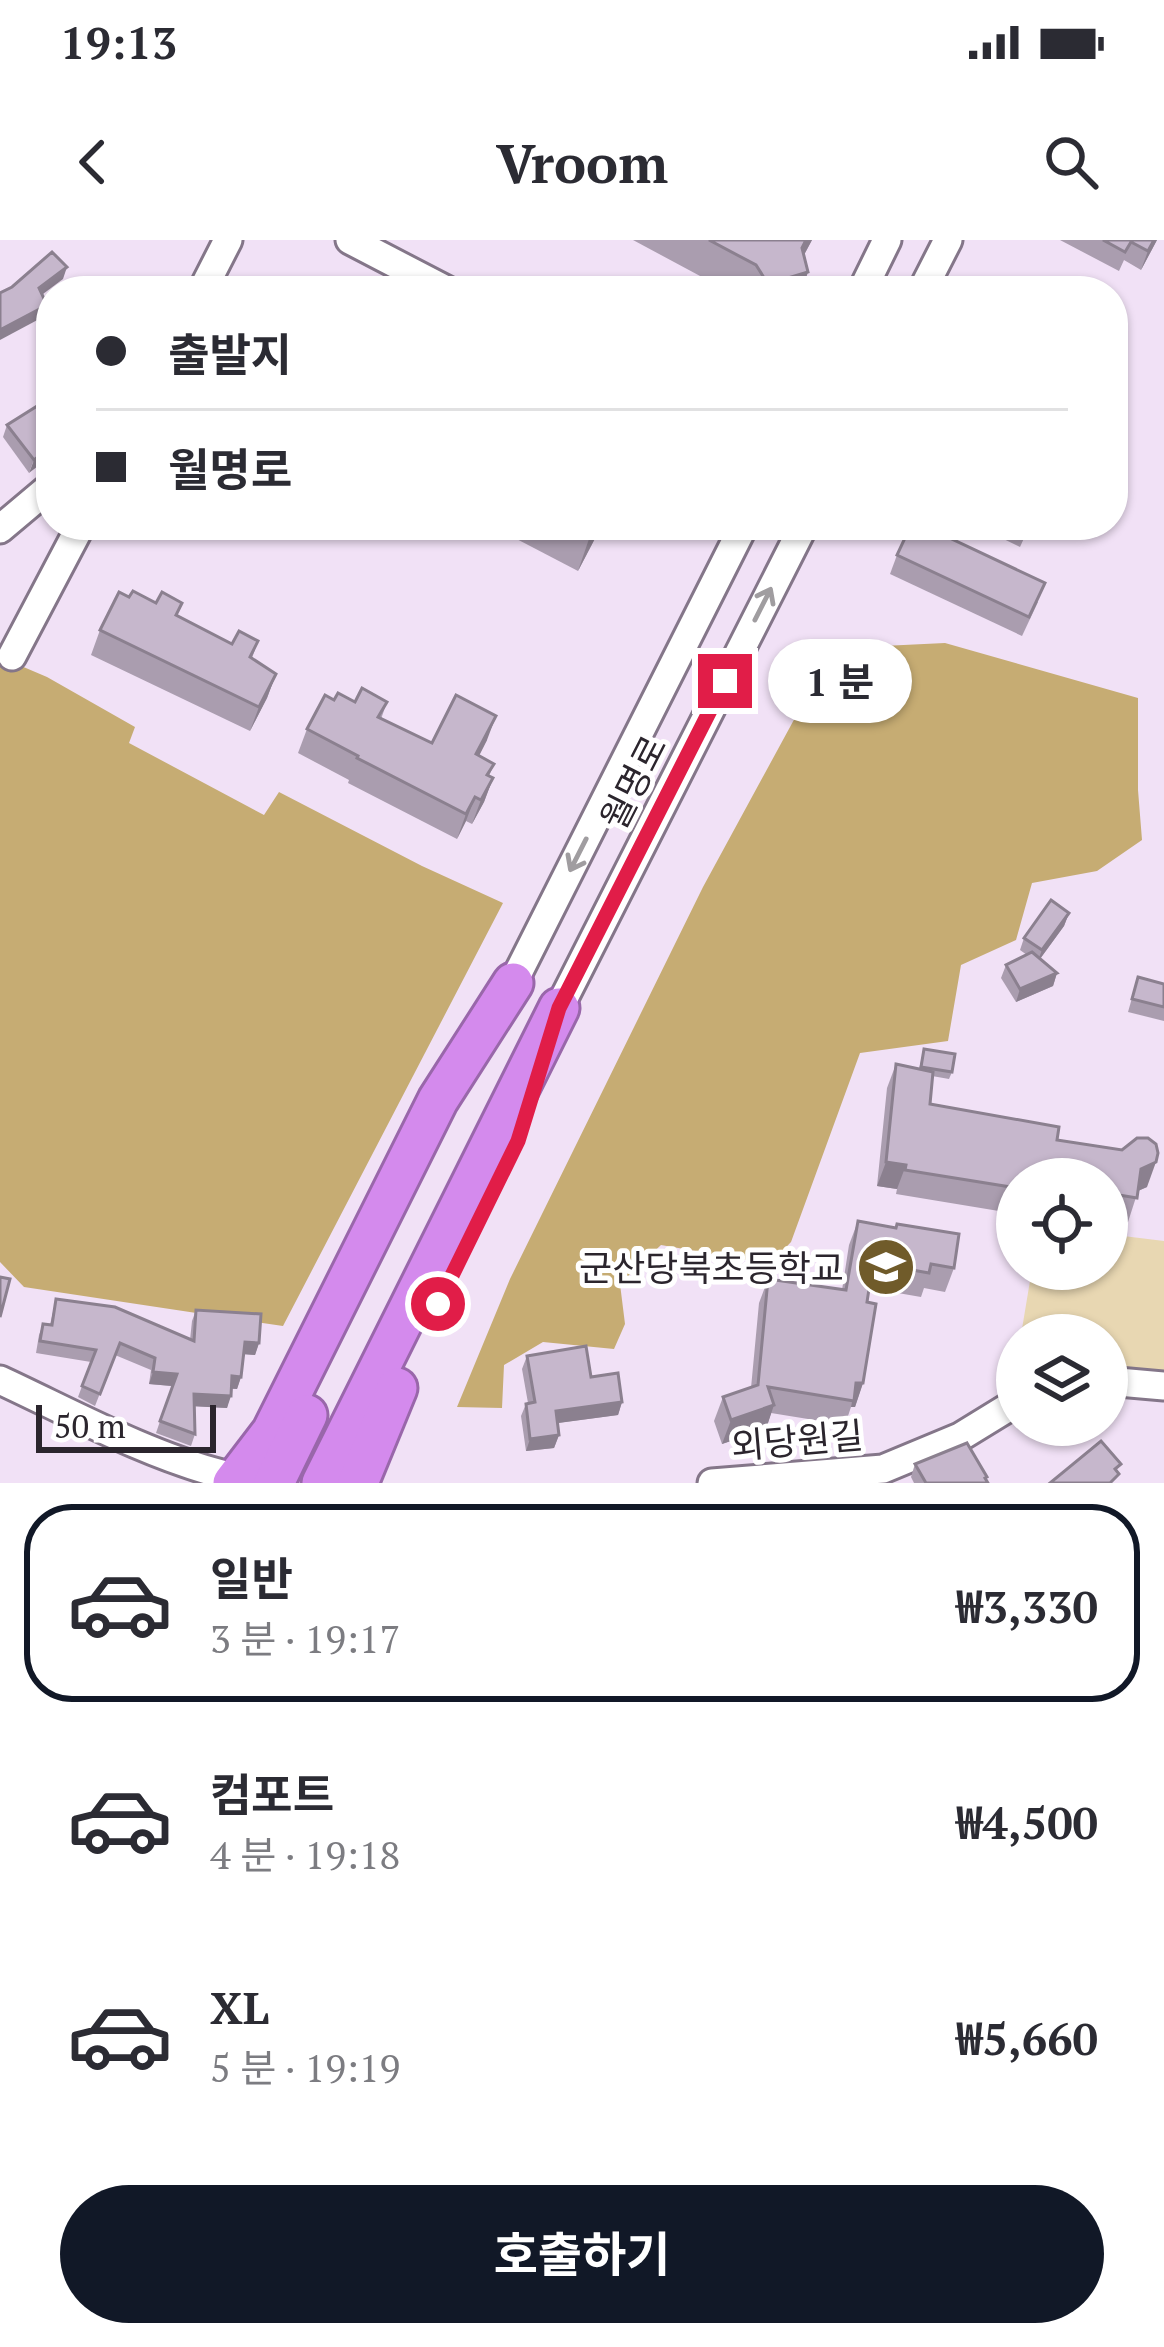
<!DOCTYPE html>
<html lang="ko">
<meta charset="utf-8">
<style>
body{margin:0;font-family:"PT Serif","Noto Sans KR",serif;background:#f7f7f7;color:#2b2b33;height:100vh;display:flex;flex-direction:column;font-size:45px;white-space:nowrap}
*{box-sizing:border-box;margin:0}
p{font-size:39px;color:#7c7c81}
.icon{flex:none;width:66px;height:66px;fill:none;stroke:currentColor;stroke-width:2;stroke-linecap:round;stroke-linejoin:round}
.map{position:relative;height:1243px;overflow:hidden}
.drawer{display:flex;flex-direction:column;background:#fff;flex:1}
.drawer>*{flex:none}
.guide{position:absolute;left:36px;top:36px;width:1092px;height:264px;border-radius:48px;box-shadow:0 3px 9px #0004;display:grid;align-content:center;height:264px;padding:0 60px;background:#fff}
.tools{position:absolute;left:996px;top:918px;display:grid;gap:24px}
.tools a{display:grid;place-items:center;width:132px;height:132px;border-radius:50%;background:#fff;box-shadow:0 3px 9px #0004;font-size:60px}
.scale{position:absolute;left:36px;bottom:30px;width:180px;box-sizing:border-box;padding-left:12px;border:6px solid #2b252d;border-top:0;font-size:33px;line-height:42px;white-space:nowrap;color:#2b252d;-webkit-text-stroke:9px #fff;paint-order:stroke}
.end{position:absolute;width:54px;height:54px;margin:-27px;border:15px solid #e11d48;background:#fff;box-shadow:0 0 0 6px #fff}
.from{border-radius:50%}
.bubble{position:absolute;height:84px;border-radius:42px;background:#fff;box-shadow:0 3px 9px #0004;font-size:39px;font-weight:700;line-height:84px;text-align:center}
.guide b{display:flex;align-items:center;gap:42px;height:114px;font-size:45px}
.guide b+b{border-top:3px solid #e1e1e2}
.guide i{width:30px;height:30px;background:#2b2b33}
ul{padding:21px 0 0;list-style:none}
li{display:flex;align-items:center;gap:36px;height:198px;margin:0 24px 18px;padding:0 36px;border:6px solid transparent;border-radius:48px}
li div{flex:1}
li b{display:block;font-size:45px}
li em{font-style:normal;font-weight:700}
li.active{border-color:#111827}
li>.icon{width:108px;height:108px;stroke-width:1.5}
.button{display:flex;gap:24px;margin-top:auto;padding:24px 60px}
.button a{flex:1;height:138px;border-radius:72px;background:#111827;color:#fff;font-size:48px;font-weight:700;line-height:138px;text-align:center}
.status{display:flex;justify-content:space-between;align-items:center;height:84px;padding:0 60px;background:#fff;direction:ltr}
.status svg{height:33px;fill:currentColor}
header{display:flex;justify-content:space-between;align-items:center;height:156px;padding:0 60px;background:#fff;font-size:54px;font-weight:700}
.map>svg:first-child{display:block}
</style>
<div class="status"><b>19:13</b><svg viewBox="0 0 49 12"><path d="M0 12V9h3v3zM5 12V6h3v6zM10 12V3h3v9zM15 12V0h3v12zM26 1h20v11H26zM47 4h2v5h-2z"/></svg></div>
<header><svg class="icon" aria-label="back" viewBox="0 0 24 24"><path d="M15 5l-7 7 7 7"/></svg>Vroom<svg class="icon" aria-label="search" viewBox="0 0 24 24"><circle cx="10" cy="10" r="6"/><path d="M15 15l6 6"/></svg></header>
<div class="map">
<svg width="1164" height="1243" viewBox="0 0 1164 1243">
<rect width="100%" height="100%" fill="#f1e1f6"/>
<!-- green -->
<polygon fill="#e8d7b2" points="1107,994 1164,1001 1164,1135 1107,1132 1107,1095 1021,1095 1032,1029 1107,1029"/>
<!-- forest -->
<g fill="#c6ac73">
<polygon points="945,403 1138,458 1138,550 1142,600 1097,631 1032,643 1016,700 961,725 948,801 860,813 791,1002 770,1024 661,1005 620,1044 625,1084 614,1109 543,1102 504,1125 502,1168 457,1167 510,1039 703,647 796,476 841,408"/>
<polygon points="0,417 47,437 135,487 129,503 264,575 279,552 422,626 503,663 283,1086 24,1047 0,1022"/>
</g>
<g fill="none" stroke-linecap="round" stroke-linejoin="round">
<defs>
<g id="minor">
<polyline points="350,0 448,51"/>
<polyline points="202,51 228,0"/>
<polyline points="862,51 887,0"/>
<polyline points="922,51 948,0"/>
<polyline points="0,289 51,246"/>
<polyline points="12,416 81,285"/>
<polyline points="513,743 744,285"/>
<polyline points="559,768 804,285"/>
<path d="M0,1140C69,1172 149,1216 222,1234"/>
<polyline points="1107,1141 1164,1146"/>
<polyline points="712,1243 883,1229 960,1197 1017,1162"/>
</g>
<g id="highway">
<polyline points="233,1243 272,1192 438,860 513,743"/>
<polyline points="274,1243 307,1175"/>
<polyline points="322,1243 559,768"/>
<polyline points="358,1243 397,1148"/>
</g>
</defs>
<!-- minor casing -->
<use href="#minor" stroke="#847689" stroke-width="33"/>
<!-- highway casing -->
<use href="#highway" stroke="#9967aa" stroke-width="45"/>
<!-- minor -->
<use href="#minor" stroke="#fff" stroke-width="27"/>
<!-- highway -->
<use href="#highway" stroke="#d48aed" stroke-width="39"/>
</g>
<!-- wall -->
<g fill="#aa9daf">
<polygon points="633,0 812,0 804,15 802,51 728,51"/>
<polygon points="1060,0 1157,0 1141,30 1124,20 1119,31"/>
<polygon points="51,173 29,233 3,197 7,185"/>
<polygon points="490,285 602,285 578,331"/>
<polygon points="987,285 1030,285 1020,307 985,290"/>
<polygon points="897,315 1038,362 1022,396 890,334"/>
<polygon points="178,376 232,404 258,401 252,418 276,434 267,458 250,491 91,415 100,390"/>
<polygon points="334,460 387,462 381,479 432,503 487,500 479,516 494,524 489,536 493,538 484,562 472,584 466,581 457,599 348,543 349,540 298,513 307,489"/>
<polygon points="1069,673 1064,686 1040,719 1057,733 1053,746 1016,762 1001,738 1006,725 1027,715 1020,710 1024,698"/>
<polygon points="1138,737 1164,744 1164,781 1128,772"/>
<polygon points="924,809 952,832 949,839 932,836 930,864 1057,900 1147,947 1138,951 1128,982 1107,979 1107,939 1017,939 1017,974 896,954 897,949 877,946 887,848 896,824 919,829"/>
<polygon points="858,981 954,1028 945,1052 924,1048 921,1057 869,1048 863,1143 855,1167 851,1167 845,1185 771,1173 766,1189 722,1204 714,1181 723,1157 751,1148 759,1063 768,1039 842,1050 849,1005"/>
<polygon points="56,1059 190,1100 192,1081 196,1070 259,1103 255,1115 244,1114 241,1137 237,1149 231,1149 227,1168 194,1166 195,1194 191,1206 156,1193 172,1146 149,1144 151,1130 115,1115 95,1166 78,1157 91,1122 36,1113 39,1095 43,1084 50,1085"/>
<polygon points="527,1116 591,1137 622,1162 618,1175 557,1183 559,1195 554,1208 526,1211 521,1176 526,1164 528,1163 522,1129"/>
<polygon points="915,1224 988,1243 914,1243 911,1237"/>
</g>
<!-- shaded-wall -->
<g fill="#8b808f">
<polygon points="806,0 812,0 792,37 808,32 802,51 765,51 768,44 802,8"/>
<polygon points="1154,0 1157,0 1141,30 1148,11"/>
<polygon points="67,27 63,39 35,60 39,48"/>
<polygon points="47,65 43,77 0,100 0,90"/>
<polygon points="51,207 51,216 29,233 34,220"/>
<polygon points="596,285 602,285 578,331 590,296"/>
<polygon points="276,434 267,458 250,491 259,467"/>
<polygon points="496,476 487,500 467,539 476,514"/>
<polygon points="493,538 484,562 472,584 481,560"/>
<polygon points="475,557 466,581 457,599 466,574"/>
<polygon points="1069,673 1064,686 1037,723 1042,710"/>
<polygon points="1057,733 1053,746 1016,762 1020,749"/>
<polygon points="886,922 906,925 897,949 877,946"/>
<polygon points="1156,922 1147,947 1133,953 1141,929"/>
<polygon points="245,1102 259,1103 255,1115 241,1114"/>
<polygon points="153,1132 177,1134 172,1146 149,1144"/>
<polygon points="232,1136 241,1137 237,1149 228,1148"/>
<polygon points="856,1143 863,1143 855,1167 851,1167"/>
<polygon points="194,1154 231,1156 227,1168 189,1166"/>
<polygon points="622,1162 618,1175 551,1184 556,1171"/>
<polygon points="774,1165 766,1189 722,1204 731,1180"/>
<polygon points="559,1195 554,1208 526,1211 530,1199"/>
</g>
<!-- building -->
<g fill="#c6b7cc" stroke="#8b808f" stroke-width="3">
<polygon points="709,0 806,0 802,8 808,32 768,44 756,25"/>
<polygon points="1103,0 1154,0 1148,11 1131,2 1125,12"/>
<polygon points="52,12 67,27 39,48 47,65 0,90 0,53 12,47"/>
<polygon points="42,163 51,173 51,207 34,220 7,185"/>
<polygon points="569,285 596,285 590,296"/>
<polygon points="911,285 922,285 1045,343 1029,377 897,315"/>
<polygon points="1005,285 1029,285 1025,294"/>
<polygon points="133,351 156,363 162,352 182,363 176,375 232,404 239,391 258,401 250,417 276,434 259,467 100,390 119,352 129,357"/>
<polygon points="362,448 387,462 378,477 432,503 456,455 496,476 476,514 494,524 487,535 493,538 481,560 475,557 466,574 357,518 358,516 307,489 325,455 334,460 338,453 355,462"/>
<polygon points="1051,660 1069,673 1042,710 1024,698"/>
<polygon points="1032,712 1057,733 1020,749 1006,725"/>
<polygon points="1138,737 1164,744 1164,767 1132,759"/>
<polygon points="924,809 955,814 952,832 921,827"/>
<polygon points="896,824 933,832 930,864 1059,887 1057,900 1122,910 1137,898 1148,898 1156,904 1158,913 1156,922 1141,929 1137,958 1107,953 1107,939 1017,939 1017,948 905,930 906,925 886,922"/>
<polygon points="858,981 896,988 897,984 959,994 954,1028 931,1024 929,1033 873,1023 867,1062 876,1064 863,1143 856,1143 854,1161 768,1147 774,1165 731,1180 723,1157 758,1145 768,1039 846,1050"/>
<polygon points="0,1037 10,1039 0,1077"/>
<polygon points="56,1059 115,1067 194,1101 196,1070 261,1074 259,1103 245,1102 241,1137 232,1136 231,1156 194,1154 195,1194 160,1181 177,1134 153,1132 155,1118 120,1103 100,1154 82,1146 96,1110 40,1101 43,1084 52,1085"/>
<polygon points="586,1106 591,1137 618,1133 622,1162 556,1171 559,1195 530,1199 526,1164 535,1162 527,1116"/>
<polygon points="1101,1201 1121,1224 1115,1229 1119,1234 1110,1243 1050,1243"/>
<polygon points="967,1203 987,1237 985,1238 988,1243 926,1243 915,1224"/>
</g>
<!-- one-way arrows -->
<defs><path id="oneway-shaft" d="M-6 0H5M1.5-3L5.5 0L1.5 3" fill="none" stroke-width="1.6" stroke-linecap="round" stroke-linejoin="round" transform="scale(3)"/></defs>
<g stroke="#a09da0">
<use href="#oneway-shaft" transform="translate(763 364) rotate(-63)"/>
<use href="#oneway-shaft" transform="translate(578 615) rotate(117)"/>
</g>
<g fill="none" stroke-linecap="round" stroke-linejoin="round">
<!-- route -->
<polyline stroke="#e11d48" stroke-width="15" points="438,1064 518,901 559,768 725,441"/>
</g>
<!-- icons -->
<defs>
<symbol id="school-disc" viewBox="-11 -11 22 22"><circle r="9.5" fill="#705b2a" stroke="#fff"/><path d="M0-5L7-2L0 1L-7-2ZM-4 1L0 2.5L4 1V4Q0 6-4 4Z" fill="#fff"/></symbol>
</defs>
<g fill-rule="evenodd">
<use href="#school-disc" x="853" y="994" width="66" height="66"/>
</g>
<g text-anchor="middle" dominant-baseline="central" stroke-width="10" stroke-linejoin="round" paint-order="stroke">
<!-- street labels -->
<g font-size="36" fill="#2b252d" stroke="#fff">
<text transform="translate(633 542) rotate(-63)">월명로</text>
<text transform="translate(797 1200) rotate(-5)">외당원길</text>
</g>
<!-- poi labels -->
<g font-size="36" fill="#2b252d" stroke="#fff" text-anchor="end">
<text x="844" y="1027">군산당북초등학교</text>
</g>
</g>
</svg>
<div class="tools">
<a><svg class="icon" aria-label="locate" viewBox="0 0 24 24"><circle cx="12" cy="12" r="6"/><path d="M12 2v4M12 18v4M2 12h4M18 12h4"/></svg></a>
<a><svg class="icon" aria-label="layers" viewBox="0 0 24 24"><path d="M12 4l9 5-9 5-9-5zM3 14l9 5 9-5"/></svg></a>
</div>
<div class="scale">50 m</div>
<i class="end from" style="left:438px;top:1064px"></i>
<i class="end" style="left:725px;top:441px"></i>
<div class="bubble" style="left:768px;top:399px;width:144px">1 분</div>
<div class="guide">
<b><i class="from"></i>출발지</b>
<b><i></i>월명로</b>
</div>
</div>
<section class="drawer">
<ul>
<li class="active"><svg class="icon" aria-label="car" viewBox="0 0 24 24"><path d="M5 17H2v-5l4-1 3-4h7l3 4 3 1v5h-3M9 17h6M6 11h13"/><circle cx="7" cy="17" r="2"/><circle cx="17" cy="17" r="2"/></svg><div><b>일반</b><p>3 분 · 19:17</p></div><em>₩3,330</em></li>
<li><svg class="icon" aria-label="car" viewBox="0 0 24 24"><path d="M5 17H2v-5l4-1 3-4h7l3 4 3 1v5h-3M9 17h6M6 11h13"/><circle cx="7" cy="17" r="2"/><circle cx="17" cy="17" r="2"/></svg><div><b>컴포트</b><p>4 분 · 19:18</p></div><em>₩4,500</em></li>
<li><svg class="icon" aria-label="car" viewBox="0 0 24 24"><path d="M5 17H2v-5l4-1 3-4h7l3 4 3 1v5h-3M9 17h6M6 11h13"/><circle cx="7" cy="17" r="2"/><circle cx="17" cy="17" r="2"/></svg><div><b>XL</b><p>5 분 · 19:19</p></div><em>₩5,660</em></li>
</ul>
<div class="button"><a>호출하기</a></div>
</section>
